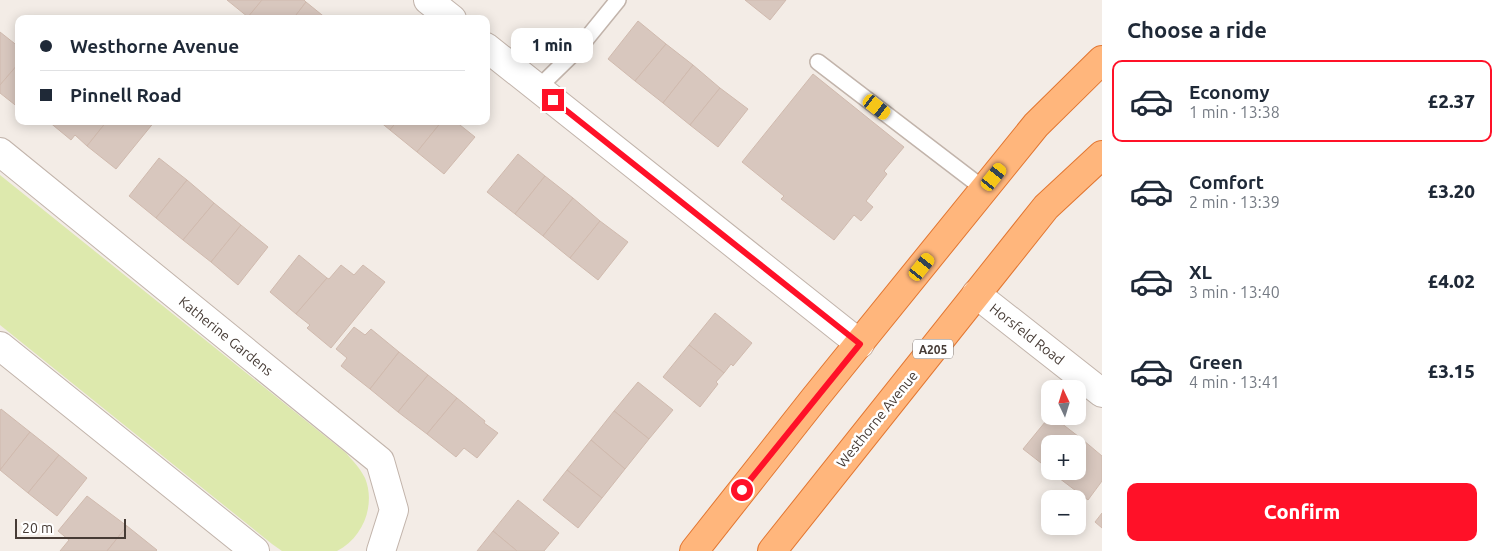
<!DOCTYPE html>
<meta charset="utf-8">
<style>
body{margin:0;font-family:Ubuntu,sans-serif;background:#f6f6f7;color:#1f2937;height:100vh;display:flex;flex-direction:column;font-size:19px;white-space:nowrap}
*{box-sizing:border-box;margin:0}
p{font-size:16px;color:#747a83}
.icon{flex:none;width:28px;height:28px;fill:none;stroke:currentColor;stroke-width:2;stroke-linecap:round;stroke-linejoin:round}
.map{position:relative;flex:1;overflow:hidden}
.sheet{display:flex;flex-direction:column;background:#fff;width:400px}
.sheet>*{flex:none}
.hud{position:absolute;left:15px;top:15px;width:475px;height:110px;border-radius:10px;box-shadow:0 2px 12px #0003;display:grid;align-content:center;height:110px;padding:0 25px;background:#fff}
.needle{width:32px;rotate:356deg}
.tools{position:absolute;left:1041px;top:380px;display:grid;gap:10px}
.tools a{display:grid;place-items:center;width:45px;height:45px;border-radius:10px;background:#fff;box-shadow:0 2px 12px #0003;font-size:25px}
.scale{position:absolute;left:15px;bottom:12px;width:111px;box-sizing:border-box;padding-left:5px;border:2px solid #463b35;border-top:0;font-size:14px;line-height:18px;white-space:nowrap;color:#463b35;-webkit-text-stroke:4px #fff;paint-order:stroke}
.end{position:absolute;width:22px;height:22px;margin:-11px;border:6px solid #ff1128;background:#fff;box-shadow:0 0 0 2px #fff}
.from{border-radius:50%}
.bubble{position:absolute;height:35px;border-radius:10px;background:#fff;box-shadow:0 2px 12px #0003;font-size:16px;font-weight:800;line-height:35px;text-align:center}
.car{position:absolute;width:15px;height:30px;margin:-15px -8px;border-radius:6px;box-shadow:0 0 4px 1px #0007;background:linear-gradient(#f5c518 24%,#345 0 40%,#f5c518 0 76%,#345 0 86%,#f5c518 0)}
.hud b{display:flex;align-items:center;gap:18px;height:48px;font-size:19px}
.hud b+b{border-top:1px solid #e0e1e3}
.hud i{width:12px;height:12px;background:#1f2937}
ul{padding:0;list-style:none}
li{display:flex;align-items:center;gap:15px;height:82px;margin:0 10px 8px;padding:0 15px;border:2px solid transparent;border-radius:10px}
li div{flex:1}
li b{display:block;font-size:19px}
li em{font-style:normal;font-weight:800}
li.active{border-color:#ff1128}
li>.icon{width:45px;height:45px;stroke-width:1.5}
h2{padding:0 25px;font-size:22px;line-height:60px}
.cta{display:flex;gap:10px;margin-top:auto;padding:10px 25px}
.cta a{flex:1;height:58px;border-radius:10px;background:#ff1128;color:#fff;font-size:20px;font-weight:800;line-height:58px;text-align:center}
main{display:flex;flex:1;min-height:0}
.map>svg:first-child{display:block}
</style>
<main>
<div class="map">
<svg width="1102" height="551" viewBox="0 0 1102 551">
<rect width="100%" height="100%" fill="#f3ece6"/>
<!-- green -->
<path fill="#dde9ad" d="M0,175L346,453C353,461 360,468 365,478C376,505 363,538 337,551H282L272,544L0,325Z"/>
<!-- building -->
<g fill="#d8c7be" stroke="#d0baae">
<polygon points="227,0 262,0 248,17"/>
<polygon points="262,0 304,0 306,2 293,19 251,19 248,17"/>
<polygon points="745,0 786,0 770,20"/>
<polygon points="306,2 327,19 293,19"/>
<polygon points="638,21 666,44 635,81 608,59"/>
<polygon points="0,32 19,47 19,63 0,85"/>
<polygon points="666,44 693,65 663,103 635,81"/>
<polygon points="19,63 19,108 0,93 0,85"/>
<polygon points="693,65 720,88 690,125 663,103"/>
<polygon points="813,74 904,147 884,171 887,174 866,201 873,207 861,221 854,215 834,240 781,199 784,196 742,162"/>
<polygon points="720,88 748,109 718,147 690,125"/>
<polygon points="48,121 107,121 87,146 75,135 71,140"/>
<polygon points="107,121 155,121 116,169 87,146"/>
<polygon points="379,121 397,121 390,130"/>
<polygon points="397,121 442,121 417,152 390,130"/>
<polygon points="442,121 455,121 475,137 444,174 417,152"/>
<polygon points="518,154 545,176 515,214 487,192"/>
<polygon points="159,158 187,180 156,218 129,196"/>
<polygon points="545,176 573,198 543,236 515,214"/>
<polygon points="187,180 214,203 183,240 156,218"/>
<polygon points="573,198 600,221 570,258 543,236"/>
<polygon points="214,203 241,225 211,262 183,240"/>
<polygon points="600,221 628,242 598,280 570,258"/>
<polygon points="241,225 268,247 238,285 211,262"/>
<polygon points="299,255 327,278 296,314 270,292"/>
<polygon points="341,265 354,275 363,265 385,282 331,348 307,328 310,325 296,314 327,278 329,279"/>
<polygon points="715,313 752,343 733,366 731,364 724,373 689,345"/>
<polygon points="354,327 365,335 371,329 399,352 370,389 341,366 347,358 336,349"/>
<polygon points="689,345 724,373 716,382 718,384 700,407 663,377"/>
<polygon points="399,352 428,375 398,412 370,389"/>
<polygon points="428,375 457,398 427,434 398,412"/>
<polygon points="638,382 673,410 649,439 614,411"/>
<polygon points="457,398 485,421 484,423 498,433 477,458 464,448 456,457 427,434"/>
<polygon points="1,409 30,432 0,470 0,411"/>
<polygon points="614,411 649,439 625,469 591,440"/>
<polygon points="1050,416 1052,416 1083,440 1078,447 1078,444 1050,444 1050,470 1023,449"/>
<polygon points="30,432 59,455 28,493 0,470"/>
<polygon points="591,440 625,469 602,498 567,470"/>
<polygon points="1083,440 1102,456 1102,481 1088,500 1055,475 1058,471 1078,471 1078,447"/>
<polygon points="59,455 87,478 57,516 28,493"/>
<polygon points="567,470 602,498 578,528 543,500"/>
<polygon points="87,496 127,526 107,551 60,551 69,540 58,531"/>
<polygon points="518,500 559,533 544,551 517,551 493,531"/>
<polygon points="1102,513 1102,528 1095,522"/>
<polygon points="127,526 157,550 156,551 107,551"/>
<polygon points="493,531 517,551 477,551"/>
</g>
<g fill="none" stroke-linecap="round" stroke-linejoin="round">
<defs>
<g id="service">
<polyline points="818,62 984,189"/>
<polyline points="538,88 579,48 618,0"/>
</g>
<g id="minor">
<polyline points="428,0 452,19"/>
<polyline points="486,47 860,344"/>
<polyline points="0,152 380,461 394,510 381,551"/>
<polyline points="976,294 1102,393"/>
<polyline points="0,346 255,551"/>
</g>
<g id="trunk">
<polyline points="694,551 814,399 1036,125 1102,60"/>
<polyline points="772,551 1046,207 1102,155"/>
</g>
</defs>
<!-- service casing -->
<use href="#service" stroke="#c2b4ab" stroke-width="18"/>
<!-- minor casing -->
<use href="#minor" stroke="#c2b4ab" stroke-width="30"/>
<!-- trunk casing -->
<use href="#trunk" stroke="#e27631" stroke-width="30"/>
<!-- service -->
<use href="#service" stroke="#fff" stroke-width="15"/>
<!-- minor -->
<use href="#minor" stroke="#fff" stroke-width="28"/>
<!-- trunk -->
<use href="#trunk" stroke="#ffb67c" stroke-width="28"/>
</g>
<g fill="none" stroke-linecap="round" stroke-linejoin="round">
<!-- route -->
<polyline stroke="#ff1128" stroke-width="6" points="553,100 860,344 742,490"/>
</g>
<g text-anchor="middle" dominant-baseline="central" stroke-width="5" stroke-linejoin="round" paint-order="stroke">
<!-- shield labels -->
<rect fill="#fff" stroke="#7e7672" stroke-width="1" x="913" y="339.5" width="40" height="19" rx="4"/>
<g font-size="12" font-weight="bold" fill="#463b35">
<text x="933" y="349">A205</text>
</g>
<!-- street labels -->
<g font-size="14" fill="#463b35" stroke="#fff">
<text transform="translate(1027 334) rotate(38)">Horsfeld Road</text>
<text transform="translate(226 336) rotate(39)">Katherine Gardens</text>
<text transform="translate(877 419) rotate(-51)">Westhorne Avenue</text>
</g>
</g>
</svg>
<div class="tools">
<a><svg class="needle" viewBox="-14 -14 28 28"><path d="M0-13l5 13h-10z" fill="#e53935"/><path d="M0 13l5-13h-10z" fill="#747a83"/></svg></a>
<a>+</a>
<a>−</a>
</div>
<div class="scale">20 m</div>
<i class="end from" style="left:742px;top:490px"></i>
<i class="end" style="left:553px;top:100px"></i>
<div class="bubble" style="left:511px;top:28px;width:82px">1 min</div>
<i class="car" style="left:877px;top:107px;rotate:128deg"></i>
<i class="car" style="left:994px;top:177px;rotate:39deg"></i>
<i class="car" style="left:922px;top:267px;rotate:39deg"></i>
<div class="hud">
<b><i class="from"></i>Westhorne Avenue</b>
<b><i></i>Pinnell Road</b>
</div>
</div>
<section class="sheet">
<h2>Choose a ride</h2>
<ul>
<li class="active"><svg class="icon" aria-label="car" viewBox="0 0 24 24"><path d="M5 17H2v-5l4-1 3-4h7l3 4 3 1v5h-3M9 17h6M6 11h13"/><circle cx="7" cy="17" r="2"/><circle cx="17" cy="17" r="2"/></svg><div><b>Economy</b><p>1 min · 13:38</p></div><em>£2.37</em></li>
<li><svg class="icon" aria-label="car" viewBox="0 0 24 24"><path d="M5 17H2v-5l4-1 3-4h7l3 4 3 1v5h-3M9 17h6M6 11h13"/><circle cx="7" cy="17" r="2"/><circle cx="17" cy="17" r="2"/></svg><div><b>Comfort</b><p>2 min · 13:39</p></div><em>£3.20</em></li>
<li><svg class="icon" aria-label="car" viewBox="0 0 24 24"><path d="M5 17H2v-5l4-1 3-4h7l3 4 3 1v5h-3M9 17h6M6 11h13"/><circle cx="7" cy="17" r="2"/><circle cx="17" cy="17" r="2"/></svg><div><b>XL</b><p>3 min · 13:40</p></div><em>£4.02</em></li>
<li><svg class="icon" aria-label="car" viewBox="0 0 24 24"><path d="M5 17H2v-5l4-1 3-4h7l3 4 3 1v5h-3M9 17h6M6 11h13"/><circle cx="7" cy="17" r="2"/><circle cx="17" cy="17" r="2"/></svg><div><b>Green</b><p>4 min · 13:41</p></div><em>£3.15</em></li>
</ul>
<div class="cta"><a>Confirm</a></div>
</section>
</main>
